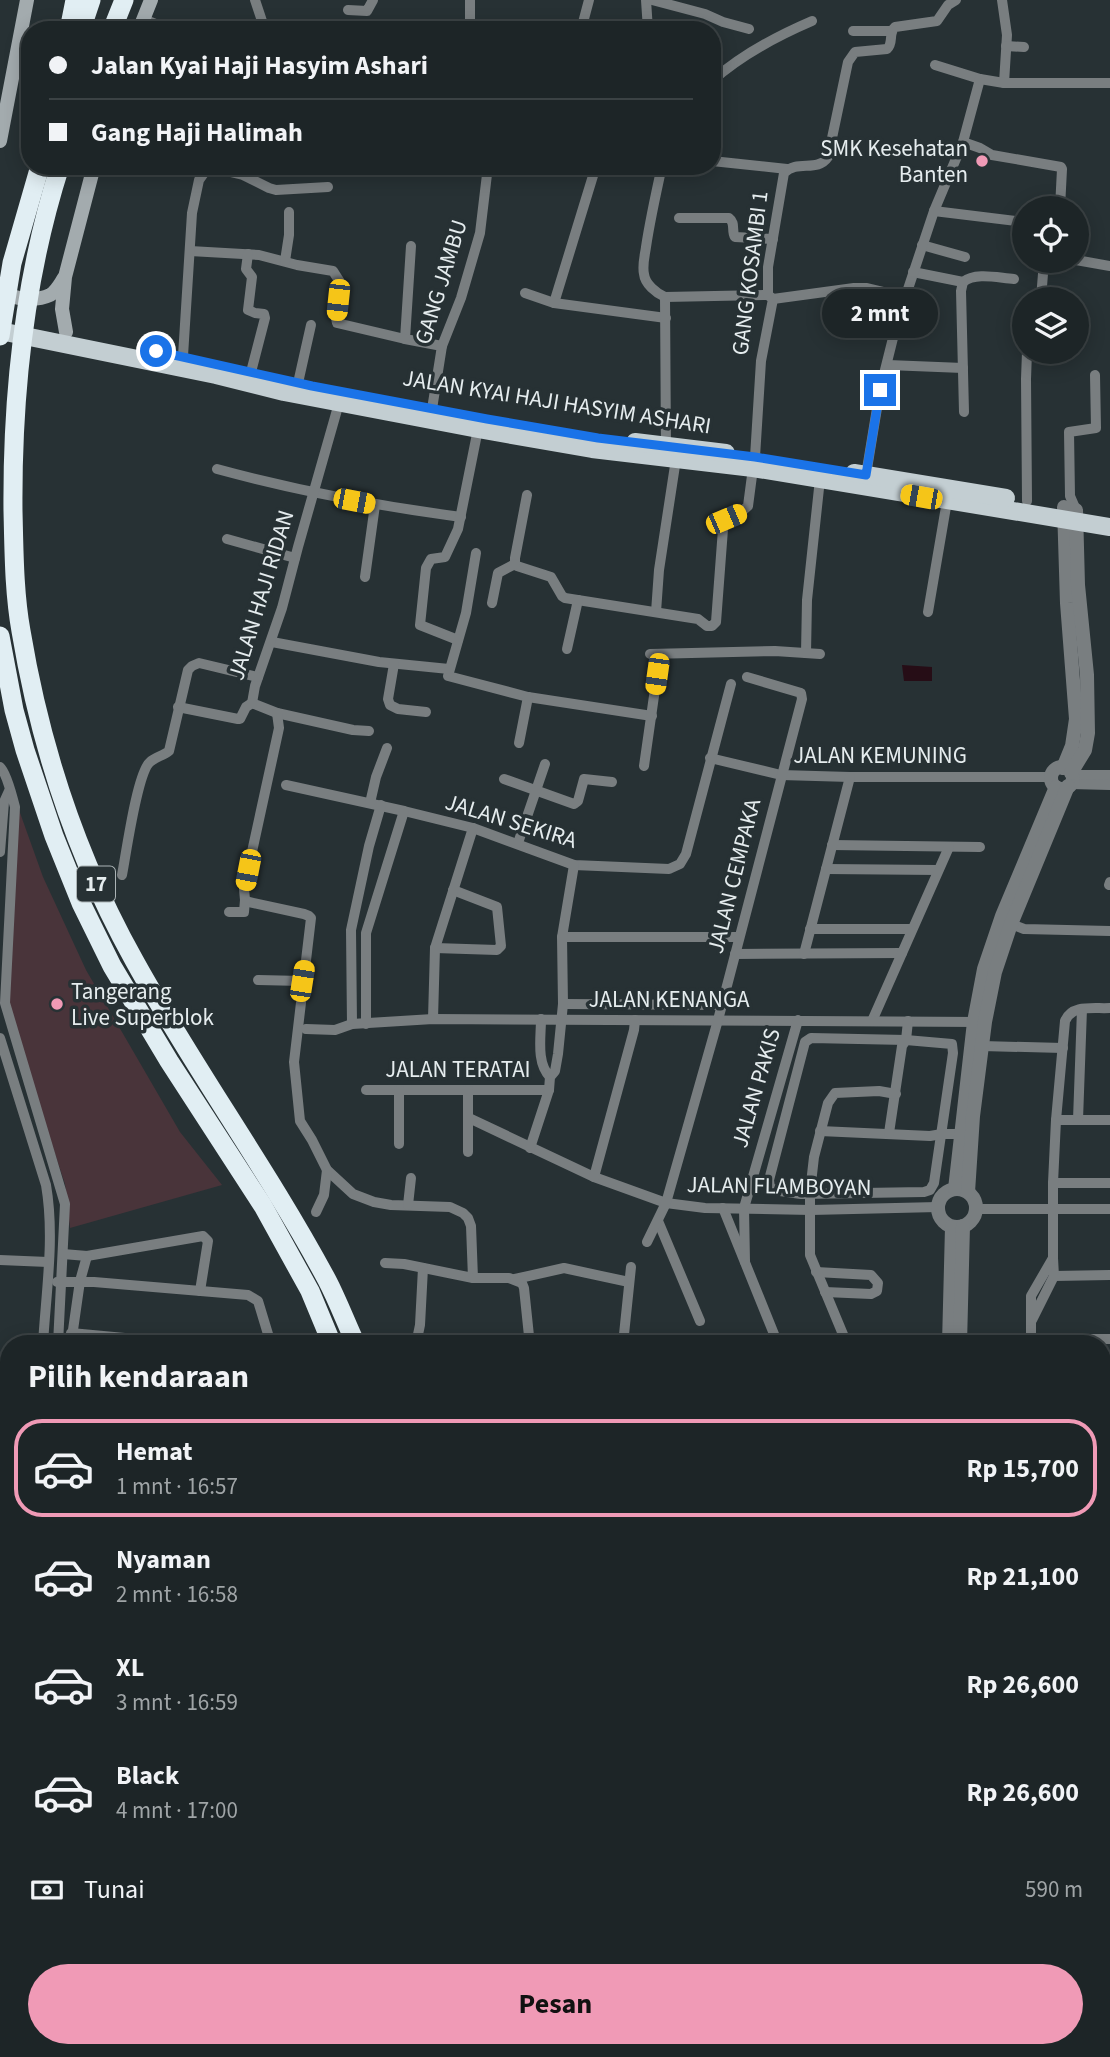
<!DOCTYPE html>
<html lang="id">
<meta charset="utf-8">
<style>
body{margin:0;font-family:"Source Sans 3",sans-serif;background:#252d2f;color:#f1f3f6;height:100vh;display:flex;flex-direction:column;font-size:26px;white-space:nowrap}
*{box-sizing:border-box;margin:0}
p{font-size:23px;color:#a0a5a7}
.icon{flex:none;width:38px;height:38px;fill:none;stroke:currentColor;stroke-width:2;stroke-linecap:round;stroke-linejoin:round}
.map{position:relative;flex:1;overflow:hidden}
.panel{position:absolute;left:0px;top:1335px;width:1111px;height:723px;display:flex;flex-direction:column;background:#1d2527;border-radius:28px 28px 0 0;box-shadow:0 4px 18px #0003,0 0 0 2px #3b4244}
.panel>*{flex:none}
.hud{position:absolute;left:21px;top:21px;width:700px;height:154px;border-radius:28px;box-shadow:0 4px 18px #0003,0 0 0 2px #3b4244;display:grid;align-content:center;height:154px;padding:0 28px;background:#1d2527}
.controls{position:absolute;left:1012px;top:196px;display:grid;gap:14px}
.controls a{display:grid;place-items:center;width:77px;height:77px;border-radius:50%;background:#1d2527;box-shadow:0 4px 18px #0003,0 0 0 2px #3b4244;font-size:35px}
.end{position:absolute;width:32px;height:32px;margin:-16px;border:9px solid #1a73e8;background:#fff;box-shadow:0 0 0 4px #fff}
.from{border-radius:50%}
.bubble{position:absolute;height:49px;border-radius:24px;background:#1d2527;box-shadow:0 4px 18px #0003,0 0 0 2px #3b4244;font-size:23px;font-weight:700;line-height:49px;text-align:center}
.car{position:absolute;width:21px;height:42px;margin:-21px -10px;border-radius:9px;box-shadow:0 0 5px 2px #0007;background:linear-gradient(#f5c518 24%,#345 0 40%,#f5c518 0 76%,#345 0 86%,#f5c518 0)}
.hud b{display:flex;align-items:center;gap:24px;height:66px;font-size:26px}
.hud b+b{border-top:2px solid #3b4244}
.hud i{width:18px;height:18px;background:#f1f3f6}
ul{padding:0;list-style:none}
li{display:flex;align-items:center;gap:21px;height:98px;margin:0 14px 10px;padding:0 14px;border:4px solid transparent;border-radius:28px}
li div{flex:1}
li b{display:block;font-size:26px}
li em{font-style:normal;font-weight:700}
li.selected{border-color:#f09ab6}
li>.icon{width:63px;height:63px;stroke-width:1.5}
h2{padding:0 28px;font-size:32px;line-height:84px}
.pay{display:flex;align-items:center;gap:18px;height:77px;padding:0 28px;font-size:26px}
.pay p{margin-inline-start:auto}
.button{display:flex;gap:14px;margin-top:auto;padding:14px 28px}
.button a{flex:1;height:80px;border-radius:42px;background:#f09ab6;color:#111;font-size:28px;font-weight:700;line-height:80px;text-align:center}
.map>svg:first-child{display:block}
</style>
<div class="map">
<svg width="1110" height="2057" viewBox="0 0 1110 2057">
<rect width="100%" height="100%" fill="#273134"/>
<!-- green -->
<polygon fill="#49343a" points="19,810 43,877 86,970 180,1132 222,1185 70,1228 65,1184 11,1021 5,987"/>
<!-- water -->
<g fill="#260d16">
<polygon points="902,665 932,667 932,681 904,681"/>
<rect x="343" y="2049" width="47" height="8"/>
</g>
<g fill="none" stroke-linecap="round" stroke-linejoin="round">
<!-- minor -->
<g stroke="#797e80" stroke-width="10">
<polyline points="255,0 265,30"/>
<polyline points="646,0 648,30"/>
<polyline points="652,0 705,14 723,22 749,29"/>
<polyline points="1002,0 1007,35 1004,83"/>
<polyline points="348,10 367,11 373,0"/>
<polyline points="144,19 170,30"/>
<polyline points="470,30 470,0"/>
<polyline points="581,30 589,0"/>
<polyline points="853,31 892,31"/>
<polyline points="1006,46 1024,47"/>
<polyline points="935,65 980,79"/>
<path d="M712,81C740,56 777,36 812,21"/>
<polyline points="963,142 980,148 992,155 1061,167 1062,169 1060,208"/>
<polyline points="712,161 787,169"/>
<path d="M662,166C656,193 650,220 646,247C645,255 642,265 644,274C645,284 656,293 665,297L768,295"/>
<polyline points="209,167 243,175 269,188 276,190 328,187"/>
<polyline points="934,211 1024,222"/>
<path d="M679,218H729C736,223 731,231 735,237L773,239"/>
<polyline points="1076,218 1079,219"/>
<polyline points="922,245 965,257"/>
<polyline points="411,246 405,339 442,346"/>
<polyline points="190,251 259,255 297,265 333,271 340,282 336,318 337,323 405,339"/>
<polyline points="248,254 246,269 252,277 248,310 255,313 264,314 265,318 251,372"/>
<polyline points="1076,260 1110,266"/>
<polyline points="285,261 289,235 289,212"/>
<polyline points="913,272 963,282 961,291 964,412"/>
<path d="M963,282C976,272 998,278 1014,279"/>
<polyline points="525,293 554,303 666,318"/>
<polyline points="665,297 666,452"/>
<polyline points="773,299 854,288 867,288 905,297"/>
<polyline points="1041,299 1044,261"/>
<polyline points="554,303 596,166"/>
<polyline points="183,356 192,213 199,180 209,166"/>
<polyline points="888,365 963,368"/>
<polyline points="298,383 311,325"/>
<polyline points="432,409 442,346 461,298 480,233 488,166"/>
<path d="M755,457L761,361L773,299L768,295V267L784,173C798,159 817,173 828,157L848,62L855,52L887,49C894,43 888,33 895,27L937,21L948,5L956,0"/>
<path d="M217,469C298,491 378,506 461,517"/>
<polyline points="866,475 880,390 897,322 934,211 963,142 980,79 1004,83 1110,83"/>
<polyline points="527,495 515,558 515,564 517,566 551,577 562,596 565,598 698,619 707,626 712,626 716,622 723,529 726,519 739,514 748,506 753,468"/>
<polyline points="1027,501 1026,379 1027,352"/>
<polyline points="1076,510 1070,496 1069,432 1096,428 1095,375"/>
<polyline points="227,539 295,558"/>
<polyline points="476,553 466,613 448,676 528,697 652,716"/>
<polyline points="365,577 375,505"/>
<polyline points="492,603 498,573 515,564"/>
<polyline points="656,612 659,570 676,459"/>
<polyline points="928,612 947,501"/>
<polyline points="458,640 420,625 426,568 431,559 445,557 458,529 478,429"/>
<polyline points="272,642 379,662 449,669"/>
<polyline points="567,649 578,600"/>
<polyline points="806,653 807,600 820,479"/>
<polyline points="650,654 775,651 820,654"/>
<polyline points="394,664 388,699 390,705 398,709 426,712"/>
<polyline points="252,703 255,686 282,608 298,547 339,403"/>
<polyline points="252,703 277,713 353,730 369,731"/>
<polyline points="178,707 238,719 240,719 246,707 252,703"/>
<polyline points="277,713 279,728 248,870 244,889 245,900 249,902 304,914 309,916 311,918 294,1062 300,1121 312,1140 327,1170 353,1194 374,1202 391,1205 450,1207 463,1213 468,1218 471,1226 473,1278 404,1264 385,1263"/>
<polyline points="519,743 528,697"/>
<polyline points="710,758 781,775 850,777 1051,777"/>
<polyline points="644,766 660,654"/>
<path d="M0,767C6,772 13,799 15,807L5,1003L65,1204L58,1344"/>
<polyline points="1072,775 1110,775"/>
<polyline points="504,779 574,804 578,801 584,779 612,782"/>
<polyline points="1070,784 1110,785"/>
<polyline points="286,785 404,811 473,828 574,865 669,869 680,864 686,854 731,684"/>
<polyline points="370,803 376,777 387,748"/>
<polyline points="518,843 545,764"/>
<polyline points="832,845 980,847"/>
<polyline points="0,852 4,802 9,791"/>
<polyline points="826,869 938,870"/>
<path d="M122,875C126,855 137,773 150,762C155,757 163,756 169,751L188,670L192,666L199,663L258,677"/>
<polyline points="1109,885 1110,882"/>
<polyline points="229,912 244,912 245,900"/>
<polyline points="1011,924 1024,929 1110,931"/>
<polyline points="810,929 912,929"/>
<polyline points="562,937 739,937"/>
<polyline points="435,948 497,950 501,946 497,907 453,890"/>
<polyline points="735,954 902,953"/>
<polyline points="804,954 850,777"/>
<polyline points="258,980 302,981"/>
<polyline points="563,1004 722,1005"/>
<polyline points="433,1019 435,948 473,828"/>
<path d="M541,1019C541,1037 536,1063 550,1077"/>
<polyline points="872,1021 949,847"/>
<polyline points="352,1024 351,930 369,846 381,805"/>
<polyline points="366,1024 366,933 404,811"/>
<polyline points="306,1029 335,1030 352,1024 433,1019 980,1022"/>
<path d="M0,1038L46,1185C55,1237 46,1292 43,1344"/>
<polygon points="811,1038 906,1040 952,1044 953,1053 934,1183 930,1190 924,1192 801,1194 780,1191 770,1188 769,1180 805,1042"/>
<polyline points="982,1046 1063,1048"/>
<polyline points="366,1090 549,1090"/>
<polyline points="399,1090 399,1144"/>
<polyline points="469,1118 594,1177 666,1203 705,1208 811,1210 938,1207"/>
<polyline points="1056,1120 1110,1120"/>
<polyline points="1078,1120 1082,1009"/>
<polyline points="820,1131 930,1136 942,1134 960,1134"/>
<polyline points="889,1133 902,1046 906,1040 908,1021"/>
<polyline points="530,1148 549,1090 550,1077 555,1071 558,1054 563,1004 562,937 574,865"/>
<polyline points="468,1152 468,1090"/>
<polyline points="594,1177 634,1030 635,1020"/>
<polyline points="1053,1183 1110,1183"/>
<polyline points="408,1205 411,1178"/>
<polyline points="723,1208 778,1344"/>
<polyline points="976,1209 1110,1209"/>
<polyline points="316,1212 324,1195 327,1170"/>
<polyline points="658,1221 700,1321"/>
<polyline points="647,1242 666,1203 718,1020 802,699 801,693 747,677"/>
<polyline points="63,1254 87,1256 203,1236 208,1241 200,1291"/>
<polyline points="0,1260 48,1262"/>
<polyline points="745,1262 744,1208 798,1020"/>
<polyline points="816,1272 871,1275 878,1283 877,1291 871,1294 825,1292"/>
<polyline points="1054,1276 1110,1275"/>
<polyline points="473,1278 509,1278 522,1283 524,1288 529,1336 532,1344"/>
<polyline points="515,1279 564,1268 629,1282"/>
<polyline points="57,1282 94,1282 248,1295 258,1301 271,1344"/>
<polyline points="1032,1320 1054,1276 1053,1258"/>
<polyline points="71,1333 189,1344"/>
<polyline points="1079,1339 1110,1339"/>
<polyline points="71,1344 80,1281 87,1256"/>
<polyline points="416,1344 420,1325 423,1268"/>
<polyline points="623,1344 631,1267"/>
<polyline points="847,1344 810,1255 810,1192 814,1157 828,1103 835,1093 879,1091 896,1094"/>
<path d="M1031,1344V1296L1053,1258V1183L1056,1120L1065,1021C1072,1004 1094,1009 1110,1008"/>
<polyline points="1102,1430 1110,1430"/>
<polyline points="0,1446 9,1447"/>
<polyline points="0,1456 9,1457"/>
<polyline points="1102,1511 1107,1505 1110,1495"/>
<polyline points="1102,1578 1110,1580"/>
<polyline points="1102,1612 1110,1614"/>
<polyline points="0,1634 9,1634"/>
<polyline points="0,1647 9,1647"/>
<polyline points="1102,1734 1110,1734"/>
<polyline points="4,1750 9,1711"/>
<polyline points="1102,1789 1110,1789"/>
<polyline points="1102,1852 1110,1852"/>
<polyline points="1102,1917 1110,1917"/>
<polyline points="1102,1975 1110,1976"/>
<polyline points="0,2013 9,2014"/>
<polyline points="1102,2031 1110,2031"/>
<polyline points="68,2049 68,2057"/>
<polyline points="259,2049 327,2055"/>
<polyline points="777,2049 777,2057"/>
<polyline points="235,2057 235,2049"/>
<polyline points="247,2057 248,2049"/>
<polyline points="569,2057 569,2049"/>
<polyline points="636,2057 636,2049"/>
<polyline points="702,2057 702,2049"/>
</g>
<!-- tertiary -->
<g stroke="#797e80" stroke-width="14">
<circle cx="1062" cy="778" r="11"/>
<polyline points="1063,768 1072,746 1076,719 1067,603 1064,507"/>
<polyline points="1071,773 1085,750 1088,733 1087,675 1078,585 1076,510"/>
<circle cx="957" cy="1208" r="19"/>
<polyline points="955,1189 974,1022 984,969 1002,916 1056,787"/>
<polyline points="968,1192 973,1116 985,1022 995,972 1011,924 1068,786"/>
<polyline points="949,1344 952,1227"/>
<polyline points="960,1344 963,1226"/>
<polyline points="0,1785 4,1750"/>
<polyline points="0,1906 9,1832"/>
<polyline points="509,2049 510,2057"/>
<polyline points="862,2049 866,2057"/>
<polyline points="884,2049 892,2057"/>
<polyline points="337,2057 337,2049"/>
</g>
<!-- secondary -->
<g stroke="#a3abae" stroke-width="14">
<polyline points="139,30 151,0"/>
<polyline points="0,141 27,0"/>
<path d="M0,291C13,299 35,302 50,295C56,292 60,284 64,278"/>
<polyline points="66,332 62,309 65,277 94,166"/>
</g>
<!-- primary -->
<g stroke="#c3ced2" stroke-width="18">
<polyline points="10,333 216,375 284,392 478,429 592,449 753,468 1110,527"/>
<polyline points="635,442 726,453"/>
<polyline points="854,473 1006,498"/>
</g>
<!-- motorway -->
<g stroke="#e1eef3" stroke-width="19">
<polyline points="69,30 75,0"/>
<polyline points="81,30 91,0"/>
<polyline points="112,30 124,0"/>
<path d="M60,166C24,278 12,393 13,511C14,550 14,592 21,631C40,745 77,858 134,960C194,1069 268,1170 327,1280C338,1301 346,1323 356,1344"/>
<polyline points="0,336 12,263 40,166"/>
<polyline points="0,636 14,710 25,750 54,836 81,903 112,966 169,1061 263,1206 310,1291 332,1344"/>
<polyline points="430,2049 430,2057"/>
<polyline points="455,2049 456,2057"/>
</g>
</g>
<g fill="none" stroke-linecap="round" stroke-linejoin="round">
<!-- route -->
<polyline stroke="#1a73e8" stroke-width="9" points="156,351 312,386 487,419 598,438 755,457 866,475 880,390"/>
</g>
<!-- markers -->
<g fill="#f09ab6" stroke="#273134" stroke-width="2.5">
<circle cx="982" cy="161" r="7"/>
<circle cx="57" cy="1004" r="7"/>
</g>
<g text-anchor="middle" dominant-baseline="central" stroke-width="7" stroke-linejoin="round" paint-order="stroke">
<!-- shield labels -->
<rect fill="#273134" stroke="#acb4b6" stroke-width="2" x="77" y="866.5" width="38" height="35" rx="5"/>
<g font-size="21" font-weight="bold" fill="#e5ecee">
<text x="96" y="884">17</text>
</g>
<!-- poi labels -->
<g font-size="23" fill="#e5ecee" stroke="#273134" text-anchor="end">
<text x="968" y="148">SMK Kesehatan<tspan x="968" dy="26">Banten</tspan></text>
<text x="71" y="991" text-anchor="start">Tangerang<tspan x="71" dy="26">Live Superblok</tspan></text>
</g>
<!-- street labels -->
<g font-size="23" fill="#e5ecee" stroke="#273134">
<text transform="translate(750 273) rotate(-83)">GANG KOSAMBI 1</text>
<text transform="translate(441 282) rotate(-73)">GANG JAMBU</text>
<text transform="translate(557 402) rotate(9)">JALAN KYAI HAJI HASYIM ASHARI</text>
<text transform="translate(261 595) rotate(-73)">JALAN HAJI RIDAN</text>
<text x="880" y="755">JALAN KEMUNING</text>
<text transform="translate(511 821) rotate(17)">JALAN SEKIRA</text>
<text transform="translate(734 876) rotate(-76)">JALAN CEMPAKA</text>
<text x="669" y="999">JALAN KENANGA</text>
<text x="458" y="1069">JALAN TERATAI</text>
<text transform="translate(756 1088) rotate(-74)">JALAN PAKIS</text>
<text transform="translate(779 1186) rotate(1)">JALAN FLAMBOYAN</text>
</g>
</g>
</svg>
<div class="controls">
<a><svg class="icon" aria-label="locate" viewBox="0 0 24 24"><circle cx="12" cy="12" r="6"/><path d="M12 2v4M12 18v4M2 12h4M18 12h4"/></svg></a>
<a><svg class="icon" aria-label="layers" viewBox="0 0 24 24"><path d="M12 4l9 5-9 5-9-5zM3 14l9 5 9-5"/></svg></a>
</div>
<i class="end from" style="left:156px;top:351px"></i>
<i class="end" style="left:880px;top:390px"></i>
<div class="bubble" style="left:822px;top:289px;width:116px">2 mnt</div>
<i class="car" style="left:338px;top:300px;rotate:186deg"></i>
<i class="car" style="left:921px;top:497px;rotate:280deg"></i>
<i class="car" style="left:354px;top:501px;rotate:101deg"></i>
<i class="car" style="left:726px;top:519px;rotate:67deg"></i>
<i class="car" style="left:657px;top:674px;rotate:188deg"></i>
<i class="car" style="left:248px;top:870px;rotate:191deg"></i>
<i class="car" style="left:302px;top:981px;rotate:9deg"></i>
<div class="hud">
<b><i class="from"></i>Jalan Kyai Haji Hasyim Ashari</b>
<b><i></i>Gang Haji Halimah</b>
</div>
<section class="panel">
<h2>Pilih kendaraan</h2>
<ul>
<li class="selected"><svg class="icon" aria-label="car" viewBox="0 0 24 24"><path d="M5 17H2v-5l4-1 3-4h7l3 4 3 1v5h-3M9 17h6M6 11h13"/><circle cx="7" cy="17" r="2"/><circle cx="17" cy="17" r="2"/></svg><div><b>Hemat</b><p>1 mnt · 16:57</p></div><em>Rp 15,700</em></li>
<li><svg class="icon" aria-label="car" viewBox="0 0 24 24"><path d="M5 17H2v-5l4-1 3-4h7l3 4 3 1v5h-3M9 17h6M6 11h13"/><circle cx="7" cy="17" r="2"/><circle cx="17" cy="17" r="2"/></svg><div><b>Nyaman</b><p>2 mnt · 16:58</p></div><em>Rp 21,100</em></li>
<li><svg class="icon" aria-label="car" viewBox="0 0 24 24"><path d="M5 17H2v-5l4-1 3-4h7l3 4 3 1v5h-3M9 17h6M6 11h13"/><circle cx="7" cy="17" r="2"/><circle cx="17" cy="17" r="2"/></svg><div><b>XL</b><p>3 mnt · 16:59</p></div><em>Rp 26,600</em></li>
<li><svg class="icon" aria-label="car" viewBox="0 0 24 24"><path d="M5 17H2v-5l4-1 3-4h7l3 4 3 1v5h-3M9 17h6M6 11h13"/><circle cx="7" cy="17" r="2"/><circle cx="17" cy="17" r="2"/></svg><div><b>Black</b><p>4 mnt · 17:00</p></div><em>Rp 26,600</em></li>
</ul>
<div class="pay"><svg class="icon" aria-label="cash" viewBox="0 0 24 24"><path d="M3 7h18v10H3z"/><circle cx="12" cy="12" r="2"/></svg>Tunai<p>590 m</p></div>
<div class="button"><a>Pesan</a></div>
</section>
</div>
